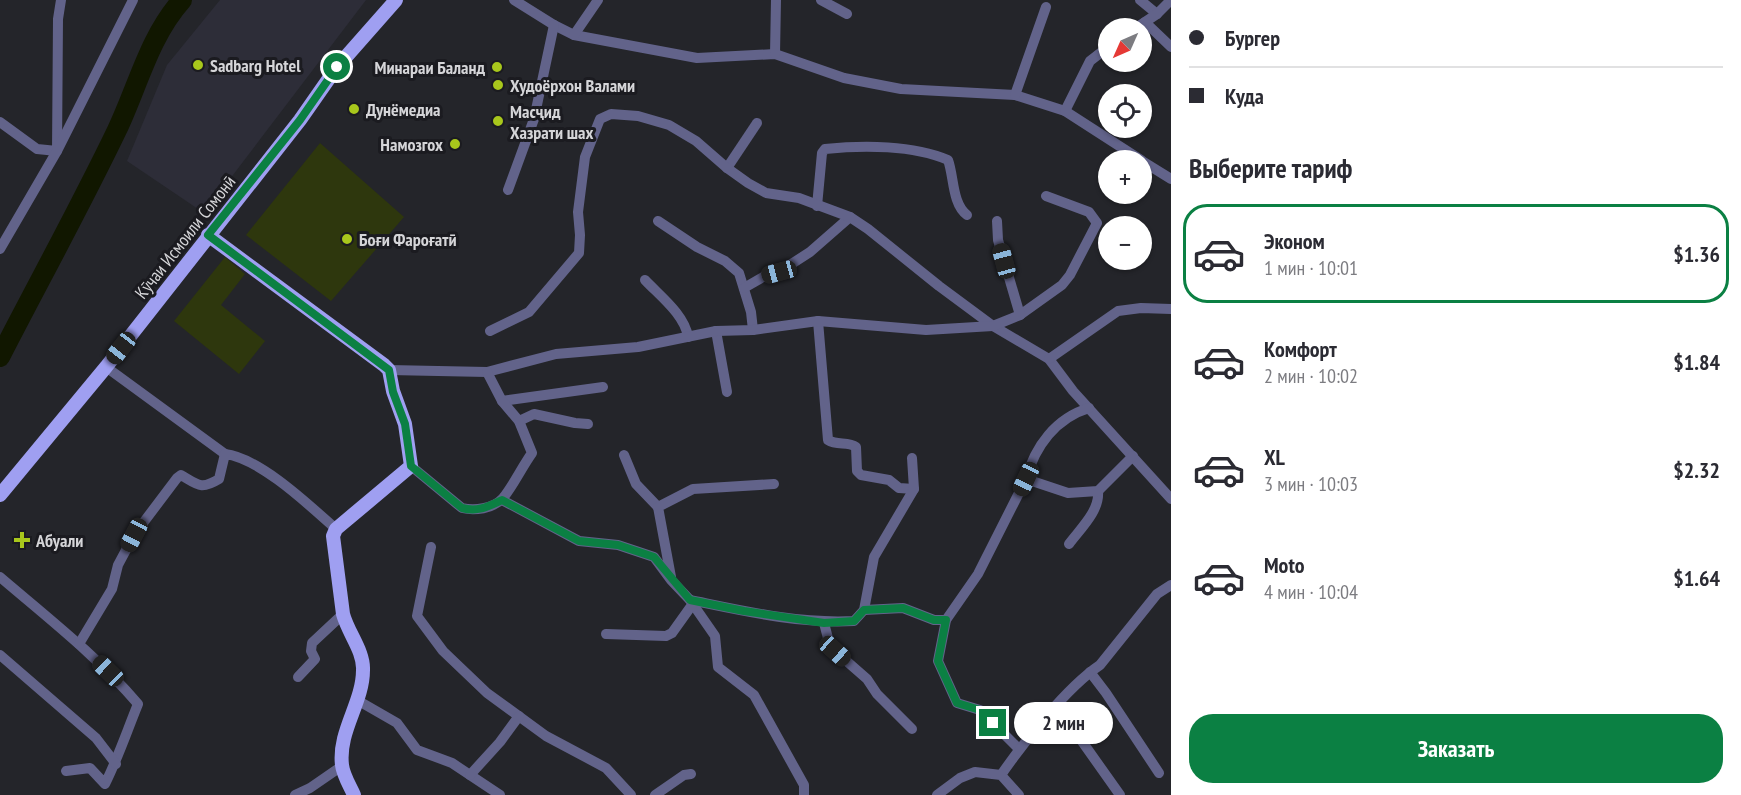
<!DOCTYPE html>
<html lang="ru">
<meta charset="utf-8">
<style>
body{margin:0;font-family:"PT Sans Narrow",sans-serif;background:#f2f2f3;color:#2b2b33;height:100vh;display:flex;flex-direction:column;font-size:22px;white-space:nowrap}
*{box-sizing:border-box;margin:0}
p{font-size:20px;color:#7c7c81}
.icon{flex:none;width:33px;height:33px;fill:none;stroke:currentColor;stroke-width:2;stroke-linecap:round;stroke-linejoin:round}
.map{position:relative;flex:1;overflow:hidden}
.details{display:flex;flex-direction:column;background:#fff;width:570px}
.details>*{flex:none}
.hud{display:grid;align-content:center;height:132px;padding:0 18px;background:#fff}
.needle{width:39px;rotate:225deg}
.buttons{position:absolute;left:1098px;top:18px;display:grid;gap:12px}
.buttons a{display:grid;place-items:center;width:54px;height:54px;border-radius:50%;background:#fff;box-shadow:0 2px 4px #0004;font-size:30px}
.end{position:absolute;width:27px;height:27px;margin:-14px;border:8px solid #0b8043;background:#fff;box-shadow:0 0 0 3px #fff}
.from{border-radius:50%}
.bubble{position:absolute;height:42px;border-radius:21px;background:#fff;box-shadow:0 2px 4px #0004;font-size:20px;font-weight:600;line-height:42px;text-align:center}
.car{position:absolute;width:18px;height:36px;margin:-18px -9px;border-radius:8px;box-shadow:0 0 4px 2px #0007;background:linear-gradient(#222 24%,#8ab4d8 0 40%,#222 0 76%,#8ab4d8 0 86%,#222 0)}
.hud b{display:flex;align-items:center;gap:21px;height:57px;font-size:22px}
.hud b+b{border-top:2px solid #e1e1e2}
.hud i{width:15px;height:15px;background:#2b2b33}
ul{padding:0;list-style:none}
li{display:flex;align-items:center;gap:18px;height:99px;margin:0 12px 9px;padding:0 6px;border:3px solid transparent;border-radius:24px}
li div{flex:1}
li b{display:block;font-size:22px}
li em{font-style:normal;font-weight:600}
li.active{border-color:#0b8043}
li>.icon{width:54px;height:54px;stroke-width:1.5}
h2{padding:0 18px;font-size:27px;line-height:72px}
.primary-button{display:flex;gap:12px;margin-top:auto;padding:12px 18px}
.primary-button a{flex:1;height:69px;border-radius:24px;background:#0b8043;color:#fff;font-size:24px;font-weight:600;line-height:69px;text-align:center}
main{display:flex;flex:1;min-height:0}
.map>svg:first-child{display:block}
</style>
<main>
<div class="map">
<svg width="1171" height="795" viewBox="0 0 1171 795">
<rect width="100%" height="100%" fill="#24252a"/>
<!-- built -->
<polygon fill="#2d2d38" points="220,0 366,0 204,213 127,161 167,65"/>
<!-- green -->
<g fill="#2e370d">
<polygon points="320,143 404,217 331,301 246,235"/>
<polygon points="225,257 245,274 221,305 265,341 239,374 174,321"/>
</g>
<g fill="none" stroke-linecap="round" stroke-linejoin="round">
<!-- river -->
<path stroke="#111700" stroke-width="20" d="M0,357C39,281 80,207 117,130C138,86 149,37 182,0"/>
<!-- minor -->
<g stroke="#62638a" stroke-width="10">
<polyline points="514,0 554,25 574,35 697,58 775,54 844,78 901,89 1015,95 1065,111 1141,160"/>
<polyline points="821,0 847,14"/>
<polyline points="1140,0 1157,14"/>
<polyline points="1145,22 1171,47"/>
<polyline points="1136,28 1157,14 1171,0"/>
<polyline points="574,35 598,0"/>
<polyline points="775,54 776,0"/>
<polyline points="1015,95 1046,7"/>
<polyline points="1065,111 1090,61 1108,47"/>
<polyline points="0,122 37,149 57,151 58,19 61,0"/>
<polyline points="1142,161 1171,179"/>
<polyline points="727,168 757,123"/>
<polyline points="508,190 534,119 554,25"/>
<path d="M817,206L822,153L825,149C863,145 913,145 948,160C954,176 952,204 967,215"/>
<polyline points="658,221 697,247 725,261 739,273 751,312 753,330"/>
<polyline points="0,249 57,151 133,0"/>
<path d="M645,280C660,296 685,315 688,337"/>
<polyline points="744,288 763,277 779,272 810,252 850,217"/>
<polyline points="1020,315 1062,285 1070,275 1097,223 1089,212 1046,196"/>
<path d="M818,321L828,440C837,446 848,441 856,447L857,471L861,475L889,480L899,488L914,489"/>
<polyline points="490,331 529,312 579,253 580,235 578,212 585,157 600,119 611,114 638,116 669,125 696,141 727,168 748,183 766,193 799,198 850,217 868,229 939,286 993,326 1049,359 1073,391 1171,499"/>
<polyline points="716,331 727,392"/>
<polyline points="1049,359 1118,311 1141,308 1171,309"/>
<polyline points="106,367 225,454"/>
<polyline points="389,370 487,372 556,354 638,347 716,331 753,330 818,321 926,330 993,326 1020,315 998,240 997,221"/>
<polyline points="502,401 603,387"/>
<polyline points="519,421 534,414 575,423 588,424"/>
<polyline points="624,455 636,484 658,507"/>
<path d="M411,466L462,508C474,511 493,509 503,498C513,486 522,467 532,453L519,421L502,401L487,372"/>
<path d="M1026,479C1035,446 1056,418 1089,408"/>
<polyline points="502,500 579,541 618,545 654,557 671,580 690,600 715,636 718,667 754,695 804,785 804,795"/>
<path d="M1069,544C1080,529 1100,511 1098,491"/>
<polyline points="431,547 417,616 443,651 487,693 546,736 606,768 631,795"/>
<path d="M0,577C48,618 97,656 138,704C127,731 118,758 105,784L90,768L66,771"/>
<polyline points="671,577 658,507 693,489 774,484"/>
<path d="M690,600C744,611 799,624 854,621L864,610L874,557L914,489L912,458"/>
<polyline points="864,610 903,608 934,620 946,620"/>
<polyline points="824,623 829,642 835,651 867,679 877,694 912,729"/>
<polyline points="606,634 666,636 672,633 692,605"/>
<path d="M79,644L112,589L118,565L134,535L177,478L181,475C198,485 201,490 219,479L225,454C260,458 310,506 336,529"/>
<polyline points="0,655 96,738 116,764"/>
<polyline points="1090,672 1106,693 1159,773"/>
<polyline points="298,677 315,659 311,651 312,643 343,614"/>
<polyline points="357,700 397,723 417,750 452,763 500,795"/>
<polyline points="1057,706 1120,795"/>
<polyline points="1019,749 980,710 957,703 938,661 946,620 978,574 1026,479 1068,493 1098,491 1133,456"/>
<polyline points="470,775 500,742 519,716"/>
<path d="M1001,775C1024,742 1066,688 1100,665L1157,594L1171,585"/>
<polyline points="295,795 310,788 342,766"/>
<polyline points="655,795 684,775 691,774"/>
<polyline points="937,795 960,778 975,772 1001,775 1019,795"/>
</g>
<!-- major -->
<g stroke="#9f9ff1" stroke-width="14">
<path d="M208,235L384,365L389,370L393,391L405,424L411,466L336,529L333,536L343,614C348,633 364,651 363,670C363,703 338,731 342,765C343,775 350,786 354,795"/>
<polyline points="0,495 106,367 300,120 337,67 396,0"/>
</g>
</g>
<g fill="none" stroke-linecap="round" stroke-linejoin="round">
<!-- route -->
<path stroke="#0b8043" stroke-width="8" d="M337,67L300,120L208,235L389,370L393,392L405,424L411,466L462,508C478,512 487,507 502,500L579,541L618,545L654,557L690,600L744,611L824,623L854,621L864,610L903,608L934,620H946L938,661L957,703L980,710L993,723"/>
</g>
<!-- markers -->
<g fill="#a8c71c" stroke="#1b1b20" stroke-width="2">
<circle cx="198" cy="65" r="6"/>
<circle cx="497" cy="67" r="6"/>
<circle cx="498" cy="85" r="6"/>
<circle cx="354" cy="109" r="6"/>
<circle cx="498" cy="121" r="6"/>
<circle cx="455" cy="144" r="6"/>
<circle cx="347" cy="239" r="6"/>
<path d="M19 531h6v6h6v6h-6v6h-6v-6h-6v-6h6z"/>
</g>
<g text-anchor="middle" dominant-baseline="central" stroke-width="6" stroke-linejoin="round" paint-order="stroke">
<!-- poi labels -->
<g font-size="18" font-weight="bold" fill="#d5d5d8" stroke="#1b1b20" text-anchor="start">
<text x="210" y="65">Sadbarg Hotel</text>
<text x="485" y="67" text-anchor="end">Минараи Баланд</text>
<text x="510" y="85">Худоёрхон Валами</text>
<text x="366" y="109">Дунёмедиа</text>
<text x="510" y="111">Масҷид<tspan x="510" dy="21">Хазрати шах</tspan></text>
<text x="443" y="144" text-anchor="end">Намозгох</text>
<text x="359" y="239">Боғи Фароғатӣ</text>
<text x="36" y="540">Абуали</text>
</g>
<!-- street labels -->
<g font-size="18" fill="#d5d5d8" stroke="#1b1b20">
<text transform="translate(185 237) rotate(-52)">Кӯчаи Исмоили Сомонӣ</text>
</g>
</g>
</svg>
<div class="buttons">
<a><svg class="needle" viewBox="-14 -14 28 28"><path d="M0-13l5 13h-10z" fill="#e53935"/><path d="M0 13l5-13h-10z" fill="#7c7c81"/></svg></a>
<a><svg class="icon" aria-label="locate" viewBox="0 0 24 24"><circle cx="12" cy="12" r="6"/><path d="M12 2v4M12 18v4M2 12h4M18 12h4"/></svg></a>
<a>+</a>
<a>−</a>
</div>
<i class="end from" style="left:337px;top:67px"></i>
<i class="end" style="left:993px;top:723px"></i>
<div class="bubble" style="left:1014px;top:702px;width:99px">2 мин</div>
<i class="car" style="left:1004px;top:261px;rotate:345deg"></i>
<i class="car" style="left:779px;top:272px;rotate:255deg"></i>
<i class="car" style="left:121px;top:348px;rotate:218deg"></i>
<i class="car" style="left:1026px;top:479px;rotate:205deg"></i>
<i class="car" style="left:134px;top:535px;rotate:208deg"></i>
<i class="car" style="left:835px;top:651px;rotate:132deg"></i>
<i class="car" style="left:108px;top:671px;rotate:314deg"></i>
</div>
<section class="details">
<div class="hud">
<b><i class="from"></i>Бургер</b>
<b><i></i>Куда</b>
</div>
<h2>Выберите тариф</h2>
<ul>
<li class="active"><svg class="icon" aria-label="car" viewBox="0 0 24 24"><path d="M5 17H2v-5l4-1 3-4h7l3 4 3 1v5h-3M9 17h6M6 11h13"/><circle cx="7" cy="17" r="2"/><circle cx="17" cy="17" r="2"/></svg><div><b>Эконом</b><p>1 мин · 10:01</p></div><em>$1.36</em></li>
<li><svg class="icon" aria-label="car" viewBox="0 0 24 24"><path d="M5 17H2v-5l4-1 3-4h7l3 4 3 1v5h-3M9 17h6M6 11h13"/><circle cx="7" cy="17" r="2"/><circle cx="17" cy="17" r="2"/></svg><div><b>Комфорт</b><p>2 мин · 10:02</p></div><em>$1.84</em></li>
<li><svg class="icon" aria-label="car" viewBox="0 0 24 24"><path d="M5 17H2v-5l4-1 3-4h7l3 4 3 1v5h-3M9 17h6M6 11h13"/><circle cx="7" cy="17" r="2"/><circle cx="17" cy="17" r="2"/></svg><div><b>XL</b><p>3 мин · 10:03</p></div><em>$2.32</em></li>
<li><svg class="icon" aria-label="car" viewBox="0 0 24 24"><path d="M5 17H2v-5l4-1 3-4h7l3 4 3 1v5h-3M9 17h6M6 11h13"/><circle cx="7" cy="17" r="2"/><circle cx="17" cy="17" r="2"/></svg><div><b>Moto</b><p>4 мин · 10:04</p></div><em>$1.64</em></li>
</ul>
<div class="primary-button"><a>Заказать</a></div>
</section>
</main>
